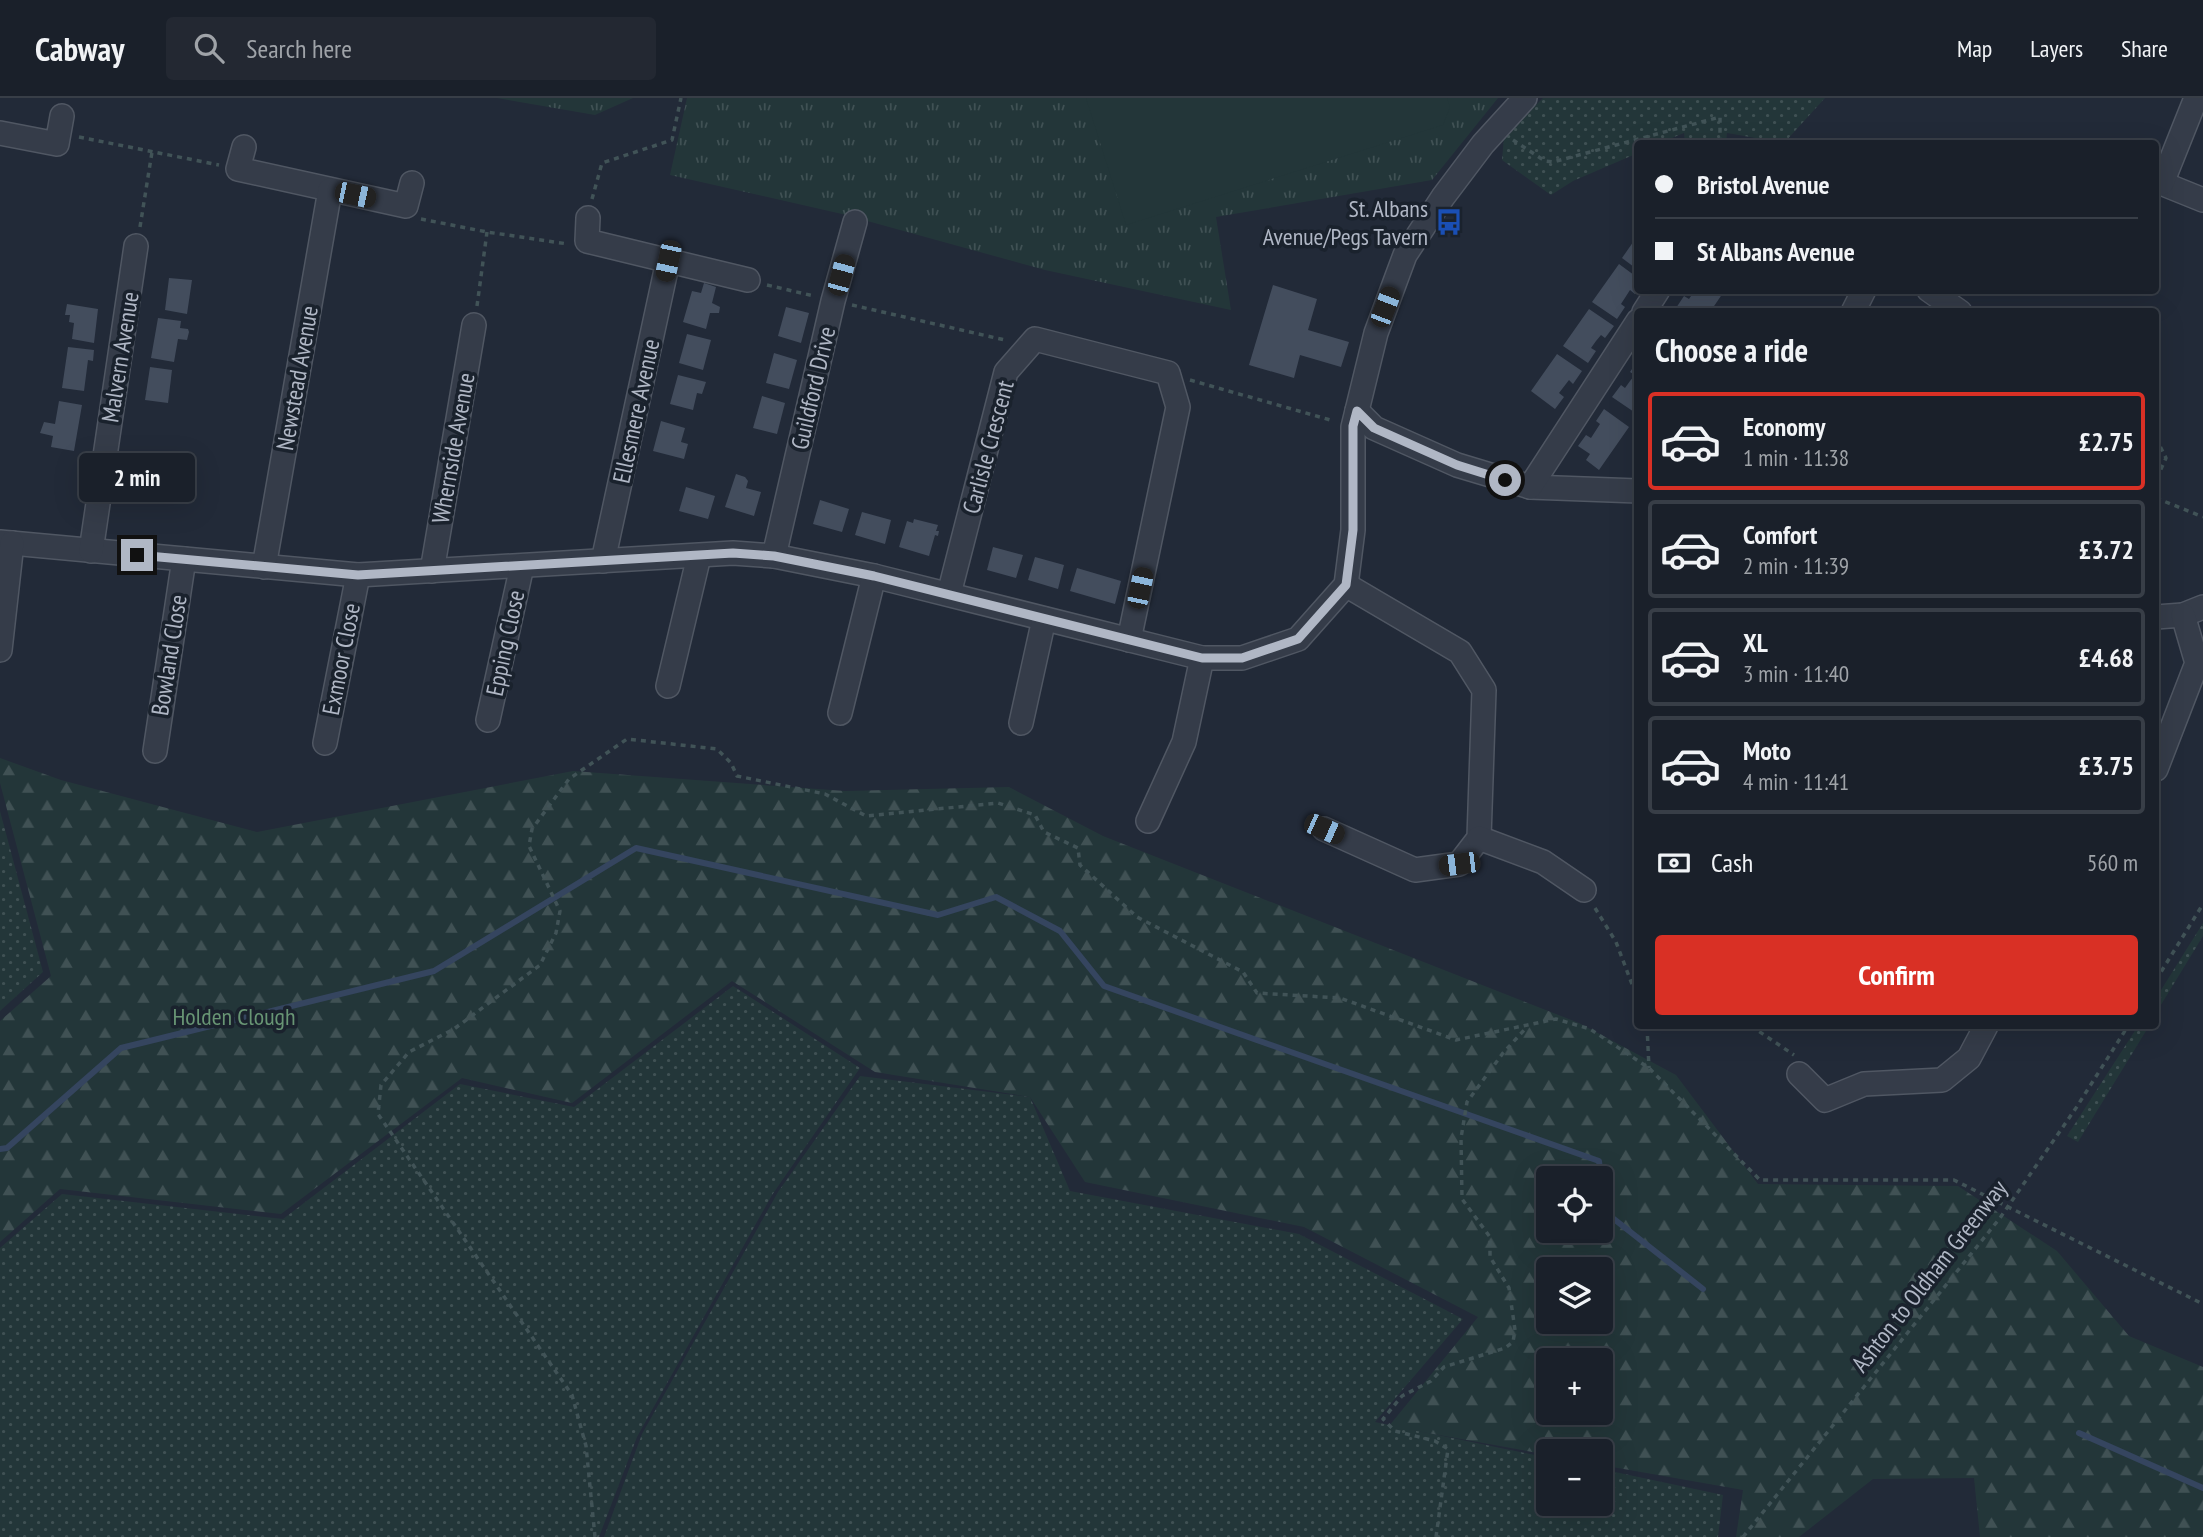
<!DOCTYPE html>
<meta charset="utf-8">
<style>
body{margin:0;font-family:"PT Sans Narrow",sans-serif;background:#232832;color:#f1f3f6;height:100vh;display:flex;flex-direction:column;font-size:26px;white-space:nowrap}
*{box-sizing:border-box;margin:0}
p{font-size:23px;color:#9fa3a8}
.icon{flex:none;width:38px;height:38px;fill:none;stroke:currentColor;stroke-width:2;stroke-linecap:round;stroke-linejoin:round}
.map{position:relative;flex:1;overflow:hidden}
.sheet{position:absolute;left:1634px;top:210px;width:525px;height:721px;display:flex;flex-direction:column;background:#1a202a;border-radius:7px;box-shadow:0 7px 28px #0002,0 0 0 2px #383e47}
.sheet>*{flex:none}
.top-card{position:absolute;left:1634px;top:42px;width:525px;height:154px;border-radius:7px;box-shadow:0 7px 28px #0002,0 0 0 2px #383e47;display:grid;align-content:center;height:154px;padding:0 21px;background:#1a202a}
.fabs{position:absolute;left:1536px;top:1068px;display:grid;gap:14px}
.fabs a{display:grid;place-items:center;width:77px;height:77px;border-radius:7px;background:#1a202a;box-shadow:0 7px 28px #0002,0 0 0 2px #383e47;font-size:35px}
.end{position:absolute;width:32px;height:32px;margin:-16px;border:9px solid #b0b7c5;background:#111;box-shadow:0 0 0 4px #111}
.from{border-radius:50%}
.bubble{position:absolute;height:49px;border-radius:7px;background:#1a202a;box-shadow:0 7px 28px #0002,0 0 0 2px #383e47;font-size:23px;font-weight:700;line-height:49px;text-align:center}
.car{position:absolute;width:21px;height:42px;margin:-21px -10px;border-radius:9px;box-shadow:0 0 5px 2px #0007;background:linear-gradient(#222 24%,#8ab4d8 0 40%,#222 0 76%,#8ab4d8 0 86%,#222 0)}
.top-card b{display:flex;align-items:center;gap:24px;height:66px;font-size:26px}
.top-card b+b{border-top:2px solid #383e47}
.top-card i{width:18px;height:18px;background:#f1f3f6}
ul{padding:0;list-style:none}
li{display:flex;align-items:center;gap:21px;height:98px;margin:0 14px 10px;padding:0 7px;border:4px solid #383e47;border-radius:7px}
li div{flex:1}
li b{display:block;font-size:26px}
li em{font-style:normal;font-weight:700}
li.current{border-color:#d93025}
li>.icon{width:63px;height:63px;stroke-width:1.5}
h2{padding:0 21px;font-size:32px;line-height:84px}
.pay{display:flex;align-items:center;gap:18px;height:77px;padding:0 21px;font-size:26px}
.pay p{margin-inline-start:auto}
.cta{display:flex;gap:14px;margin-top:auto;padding:14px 21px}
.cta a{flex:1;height:80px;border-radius:7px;background:#d93025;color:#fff;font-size:28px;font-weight:700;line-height:80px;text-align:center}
header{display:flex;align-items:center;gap:42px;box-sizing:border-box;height:98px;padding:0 35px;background:#1a202a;border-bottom:2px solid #383e47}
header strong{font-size:33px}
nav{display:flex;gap:38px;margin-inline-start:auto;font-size:24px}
.search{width:490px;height:63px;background:#232832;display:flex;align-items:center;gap:18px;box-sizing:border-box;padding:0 24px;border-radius:7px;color:#9fa3a8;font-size:26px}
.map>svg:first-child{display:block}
</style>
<header>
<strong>Cabway</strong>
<div class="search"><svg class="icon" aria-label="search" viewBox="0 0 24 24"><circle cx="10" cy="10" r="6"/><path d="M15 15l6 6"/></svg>Search here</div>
<nav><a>Map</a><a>Layers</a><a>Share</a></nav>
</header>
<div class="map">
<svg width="2203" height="1439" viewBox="0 0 2203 1439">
<defs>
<pattern id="grass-dots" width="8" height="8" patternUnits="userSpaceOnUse" patternTransform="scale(1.75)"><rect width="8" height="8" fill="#233639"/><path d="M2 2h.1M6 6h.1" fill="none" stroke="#405154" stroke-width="1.8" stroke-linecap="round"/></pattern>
<pattern id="forest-firs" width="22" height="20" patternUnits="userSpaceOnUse" patternTransform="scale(1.75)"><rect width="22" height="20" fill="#233639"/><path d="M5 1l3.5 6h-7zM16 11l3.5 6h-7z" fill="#405154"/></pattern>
<pattern id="park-tufts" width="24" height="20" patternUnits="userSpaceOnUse" patternTransform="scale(1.75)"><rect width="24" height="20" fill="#233639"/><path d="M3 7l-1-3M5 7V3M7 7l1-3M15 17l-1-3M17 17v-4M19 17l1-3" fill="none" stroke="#405154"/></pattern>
</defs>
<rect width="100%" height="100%" fill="#222a38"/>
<!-- grass -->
<g fill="url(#grass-dots)">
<polygon points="1543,0 1825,0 1784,45 1727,35 1726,45 1685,45 1684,35 1660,45 1638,46 1638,55 1573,83 1551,97 1502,62 1504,39"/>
<polygon points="0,713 43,874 0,913"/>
<polygon points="2203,825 2203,838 2156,915 2156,900"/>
<polygon points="733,888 860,970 772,1097 637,1339 599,1439 0,1439 0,1150 62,1096 283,1121 460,986 574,1009"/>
<polygon points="2138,928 2149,928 2078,1044 2067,1038"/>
<polygon points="860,978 1030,999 1070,1093 1299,1136 1463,1221 1375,1324 1549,1360 1549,1405 1601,1405 1601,1371 1723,1397 1718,1439 604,1439 642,1336 778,1094"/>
</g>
<!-- forest -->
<path fill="url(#forest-firs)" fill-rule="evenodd" d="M0,660L61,682L257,734L573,673L845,693L1009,689L1103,738L1579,925L1676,977L1758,1086L1958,1088L2057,1153L2129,1238L2203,1269V1439H1980L1974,1380L1873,1381L1799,1439H1736L1743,1392L1601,1367V1353H1549V1357L1389,1328L1478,1219L1304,1129L1085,1084L1030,999L875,974L732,883L572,1005L462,980L281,1116L60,1091L0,1144V923L51,878L0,685ZM1549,1080H1601V1132H1549ZM1549,1171H1601V1223H1549ZM1549,1262H1601V1314H1549Z"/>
<!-- park -->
<g fill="url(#park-tufts)">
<polygon points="497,0 633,0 595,17"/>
<polygon points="687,0 1498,0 1432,82 1216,119 1231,212 1045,172 842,116 670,77"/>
</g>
<!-- pitch -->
<polygon fill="#233639" points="1086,0 1447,0 1450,9 1443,27 1126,127"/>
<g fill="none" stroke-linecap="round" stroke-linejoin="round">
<!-- stream -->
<g stroke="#35455f" stroke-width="6">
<polyline points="0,1051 7,1050 121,950 434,873 636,750 938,817 996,799 1060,833 1104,888 1599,1063 1601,1080"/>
<polyline points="1601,1082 1605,1114 1703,1191"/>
<polyline points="2079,1335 2203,1390"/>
</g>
</g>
<!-- building -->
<g fill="#434d5d">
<polygon points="1638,137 1638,172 1622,160"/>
<polygon points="1619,166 1638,180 1638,191 1635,196 1630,192 1621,206 1625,209 1617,221 1592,204"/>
<polygon points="169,180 192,182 187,216 165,212"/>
<polygon points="704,185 716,189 712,205 720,209 719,215 710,215 706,231 683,224 692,193 701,195"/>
<polygon points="1273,187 1317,201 1308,232 1349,244 1341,269 1300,257 1294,280 1249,267"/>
<polygon points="1695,192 1725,192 1710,214 1681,214 1676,210 1684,198 1689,201"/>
<polygon points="67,206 98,211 94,245 72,241 74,225 69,224 70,217 65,217"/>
<polygon points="786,209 809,215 801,245 778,238"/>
<polygon points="1589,211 1614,228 1605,240 1601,237 1596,243 1591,250 1596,253 1588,265 1563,248"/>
<polygon points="158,220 181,223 180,230 188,231 189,234 187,242 178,241 174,264 151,260"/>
<polygon points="687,236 711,242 703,272 679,265"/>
<polygon points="68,249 94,252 93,263 88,262 84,293 62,290"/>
<polygon points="774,255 797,262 789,291 766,285"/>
<polygon points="1557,256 1582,273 1573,286 1569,282 1559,295 1564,299 1555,311 1531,293"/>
<polygon points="1638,262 1638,314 1637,316 1612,299 1621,287 1625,290 1630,283 1635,277 1630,274"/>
<polygon points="150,269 172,272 168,305 145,302"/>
<polygon points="678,277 706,284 702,296 697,295 693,312 670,306"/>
<polygon points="762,298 785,305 777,336 753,330"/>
<polygon points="59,303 82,307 74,353 51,349 53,338 40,335 44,324 55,326"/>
<polygon points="1604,311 1629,329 1599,372 1586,362 1590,356 1578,348 1586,337 1591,340 1600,326 1596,323"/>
<polygon points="661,323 685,330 681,344 688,346 684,361 653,353"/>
<polygon points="736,376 745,379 748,383 746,390 761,394 754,418 725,409"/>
<polygon points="686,389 715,398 708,421 679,413"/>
<polygon points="820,402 849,411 842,434 813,426"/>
<polygon points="862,414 891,422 885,446 855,437"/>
<polygon points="914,421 938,427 936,433 939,433 938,438 935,437 929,458 899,449 907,423 913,425"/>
<polygon points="993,449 1023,457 1016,480 987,472"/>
<polygon points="1035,459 1064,467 1058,491 1028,482"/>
<polygon points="1077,470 1121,483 1115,506 1070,493"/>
</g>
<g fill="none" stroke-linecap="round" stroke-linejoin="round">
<defs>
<g id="street">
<polyline points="0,35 57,46 62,18"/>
<polyline points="244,49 238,71 406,108 412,85"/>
<polyline points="2156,83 2203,102"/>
<polyline points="2162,85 2196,0"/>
<polyline points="588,120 587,143 748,182"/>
<polyline points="1929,192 1960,214"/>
<polyline points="1644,214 1658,192"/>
<polyline points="1853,214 1864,192"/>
<polyline points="1357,313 1374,330 1457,367 1530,389 1638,393"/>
<polyline points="1530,389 1638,223"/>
<polyline points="0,444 358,477 733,455 774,458 874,478 1202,560 1242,560 1298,541 1346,487 1353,432 1353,329 1376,235 1405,157 1443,99 1483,46 1525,0"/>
<polyline points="91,453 136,148"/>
<polyline points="774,458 833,203 855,124"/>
<polyline points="603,463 668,163"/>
<polyline points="264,469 330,92"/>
<polyline points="432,473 474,227"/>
<polyline points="949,496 1006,274 1035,241 1168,275 1178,309 1129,542"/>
<polyline points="2156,519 2183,517 2203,509"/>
<polyline points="0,552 12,445"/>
<polyline points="668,588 699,458"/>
<polyline points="840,615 874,478"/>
<polyline points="488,622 522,468"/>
<polyline points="1021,625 1044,521"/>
<polyline points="325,645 358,477"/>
<polyline points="155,653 184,461"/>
<polyline points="2156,671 2197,565 2183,517"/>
<polyline points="1148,723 1184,644 1202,560"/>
<polyline points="1324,731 1415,772 1459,766 1479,740 1484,592 1460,554 1346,487"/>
<polyline points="1479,740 1543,764 1584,792"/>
<polyline points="1799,976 1825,1002 1864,986 1942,982 1969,960 1986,928"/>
</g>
</defs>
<!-- street casing -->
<use href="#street" stroke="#505763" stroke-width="26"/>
<!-- path -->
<g stroke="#415357" stroke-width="3.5" stroke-dasharray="5 5" stroke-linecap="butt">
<polyline points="79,39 219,67"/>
<polyline points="1513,42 1545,63 1553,64 1720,19 1720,46"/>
<polyline points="592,101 602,65 672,42 681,0"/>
<polyline points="421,121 487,134 568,146"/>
<polyline points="140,129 152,54"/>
<polyline points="767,187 814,198"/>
<polyline points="852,207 1005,242"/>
<polyline points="477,208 487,134"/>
<polyline points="1190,282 1334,323"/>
<polyline points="2156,340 2166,360 2156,382"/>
<polyline points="2156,400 2203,419"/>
<polyline points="1595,810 1616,844 1638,902"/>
<polyline points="2156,882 2203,806"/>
<polyline points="1647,928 1649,970"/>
<polyline points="1751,928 1794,957"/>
<polyline points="595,1439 586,1348 572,1297 378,1016 381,987 409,954 454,931 540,867 556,835 560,813 529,748 532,731 569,681 627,641 717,651 731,665 737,678 825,696 866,718 998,705 1035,717 1044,734 1078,750 1080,767 1137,819 1243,874 1257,895 1340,900 1456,942 1556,921 1590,931 1649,970 1760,1082 1954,1082 2203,1206"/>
<polyline points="1436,1439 1448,1351 1435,1343 1395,1333 1383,1321 1402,1298 1431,1283 1444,1269 1505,1250 1513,1244 1515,1232 1509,1190 1490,1159 1490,1139 1462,1101 1461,1040 1467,1004 1503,955 1527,929"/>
<polyline points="1743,1439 2000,1120 2076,1010 2128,928"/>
</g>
<!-- street -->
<use href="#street" stroke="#353c49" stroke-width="23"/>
</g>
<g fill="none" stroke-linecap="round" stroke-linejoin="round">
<!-- route -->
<polyline stroke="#b0b7c5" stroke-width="9" points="137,457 358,477 733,455 774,458 874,478 1202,560 1242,560 1298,541 1346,487 1353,432 1353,328 1357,313 1374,330 1457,367 1505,382"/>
</g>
<!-- icons -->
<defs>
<symbol id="bus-bare" viewBox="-9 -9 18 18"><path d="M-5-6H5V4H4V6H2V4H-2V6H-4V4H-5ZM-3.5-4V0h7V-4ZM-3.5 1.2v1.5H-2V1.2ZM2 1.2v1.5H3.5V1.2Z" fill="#1a4fb4" stroke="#1a222d" stroke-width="2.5" paint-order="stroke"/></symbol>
</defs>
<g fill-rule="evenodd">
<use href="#bus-bare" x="1430" y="105" width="38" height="38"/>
</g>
<g text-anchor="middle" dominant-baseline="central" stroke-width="7" stroke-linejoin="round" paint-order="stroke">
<!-- poi labels -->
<g font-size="24" fill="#b0b7c5" stroke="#1a222d" text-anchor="end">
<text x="1428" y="110">St. Albans<tspan x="1428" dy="28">Avenue/Pegs Tavern</tspan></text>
</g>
<!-- street labels -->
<g font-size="24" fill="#b0b7c5" stroke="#1a222d">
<text transform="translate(120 259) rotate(-81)">Malvern Avenue</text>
<text transform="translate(297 280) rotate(-80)">Newstead Avenue</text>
<text transform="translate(813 290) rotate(-77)">Guildford Drive</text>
<text transform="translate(636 313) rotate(-78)">Ellesmere Avenue</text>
<text transform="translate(988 349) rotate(-75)">Carlisle Crescent</text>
<text transform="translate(453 350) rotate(-80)">Whernside Avenue</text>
<text transform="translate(505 545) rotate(-78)">Epping Close</text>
<text transform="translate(169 557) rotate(-81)">Bowland Close</text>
<text transform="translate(341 561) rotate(-79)">Exmoor Close</text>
<text transform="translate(1929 1178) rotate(-52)">Ashton to Oldham Greenway</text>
</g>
<!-- park labels -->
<g font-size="24" fill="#689574" stroke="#1a222d">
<text x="234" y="918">Holden Clough</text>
</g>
</g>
</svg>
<div class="fabs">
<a><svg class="icon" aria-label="locate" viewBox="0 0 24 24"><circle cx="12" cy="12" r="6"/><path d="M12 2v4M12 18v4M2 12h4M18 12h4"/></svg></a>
<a><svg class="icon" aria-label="layers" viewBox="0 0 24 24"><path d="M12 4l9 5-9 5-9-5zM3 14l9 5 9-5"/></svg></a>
<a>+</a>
<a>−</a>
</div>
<i class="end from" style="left:1505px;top:382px"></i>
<i class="end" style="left:137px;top:457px"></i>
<div class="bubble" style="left:79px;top:355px;width:116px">2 min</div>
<i class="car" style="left:355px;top:97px;rotate:102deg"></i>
<i class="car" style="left:668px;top:163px;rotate:192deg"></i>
<i class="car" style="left:841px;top:177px;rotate:15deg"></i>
<i class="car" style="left:1385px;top:209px;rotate:21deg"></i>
<i class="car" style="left:1140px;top:490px;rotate:12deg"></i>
<i class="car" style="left:1324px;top:731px;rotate:114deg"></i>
<i class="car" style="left:1459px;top:766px;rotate:263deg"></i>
<div class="top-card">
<b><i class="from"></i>Bristol Avenue</b>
<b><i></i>St Albans Avenue</b>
</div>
<section class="sheet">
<h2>Choose a ride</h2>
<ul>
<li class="current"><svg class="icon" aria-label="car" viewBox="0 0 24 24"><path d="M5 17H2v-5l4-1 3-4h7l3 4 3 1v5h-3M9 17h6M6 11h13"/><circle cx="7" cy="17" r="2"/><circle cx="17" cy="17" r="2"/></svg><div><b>Economy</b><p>1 min · 11:38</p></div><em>£2.75</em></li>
<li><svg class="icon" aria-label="car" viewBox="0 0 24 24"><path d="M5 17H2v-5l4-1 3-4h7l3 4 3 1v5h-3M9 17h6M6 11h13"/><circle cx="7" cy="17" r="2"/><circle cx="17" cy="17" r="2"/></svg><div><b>Comfort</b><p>2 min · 11:39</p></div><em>£3.72</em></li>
<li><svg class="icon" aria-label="car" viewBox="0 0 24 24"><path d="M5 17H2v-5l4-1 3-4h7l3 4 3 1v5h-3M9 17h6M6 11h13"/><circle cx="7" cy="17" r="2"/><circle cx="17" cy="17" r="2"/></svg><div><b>XL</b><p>3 min · 11:40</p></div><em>£4.68</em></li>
<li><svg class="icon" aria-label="car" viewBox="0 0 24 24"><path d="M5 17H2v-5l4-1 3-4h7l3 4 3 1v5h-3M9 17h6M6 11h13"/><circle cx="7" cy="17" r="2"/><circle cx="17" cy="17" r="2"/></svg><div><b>Moto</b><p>4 min · 11:41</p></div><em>£3.75</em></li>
</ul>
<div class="pay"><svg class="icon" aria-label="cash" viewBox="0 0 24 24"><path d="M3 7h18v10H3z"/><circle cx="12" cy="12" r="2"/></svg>Cash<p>560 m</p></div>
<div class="cta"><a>Confirm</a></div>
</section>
</div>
